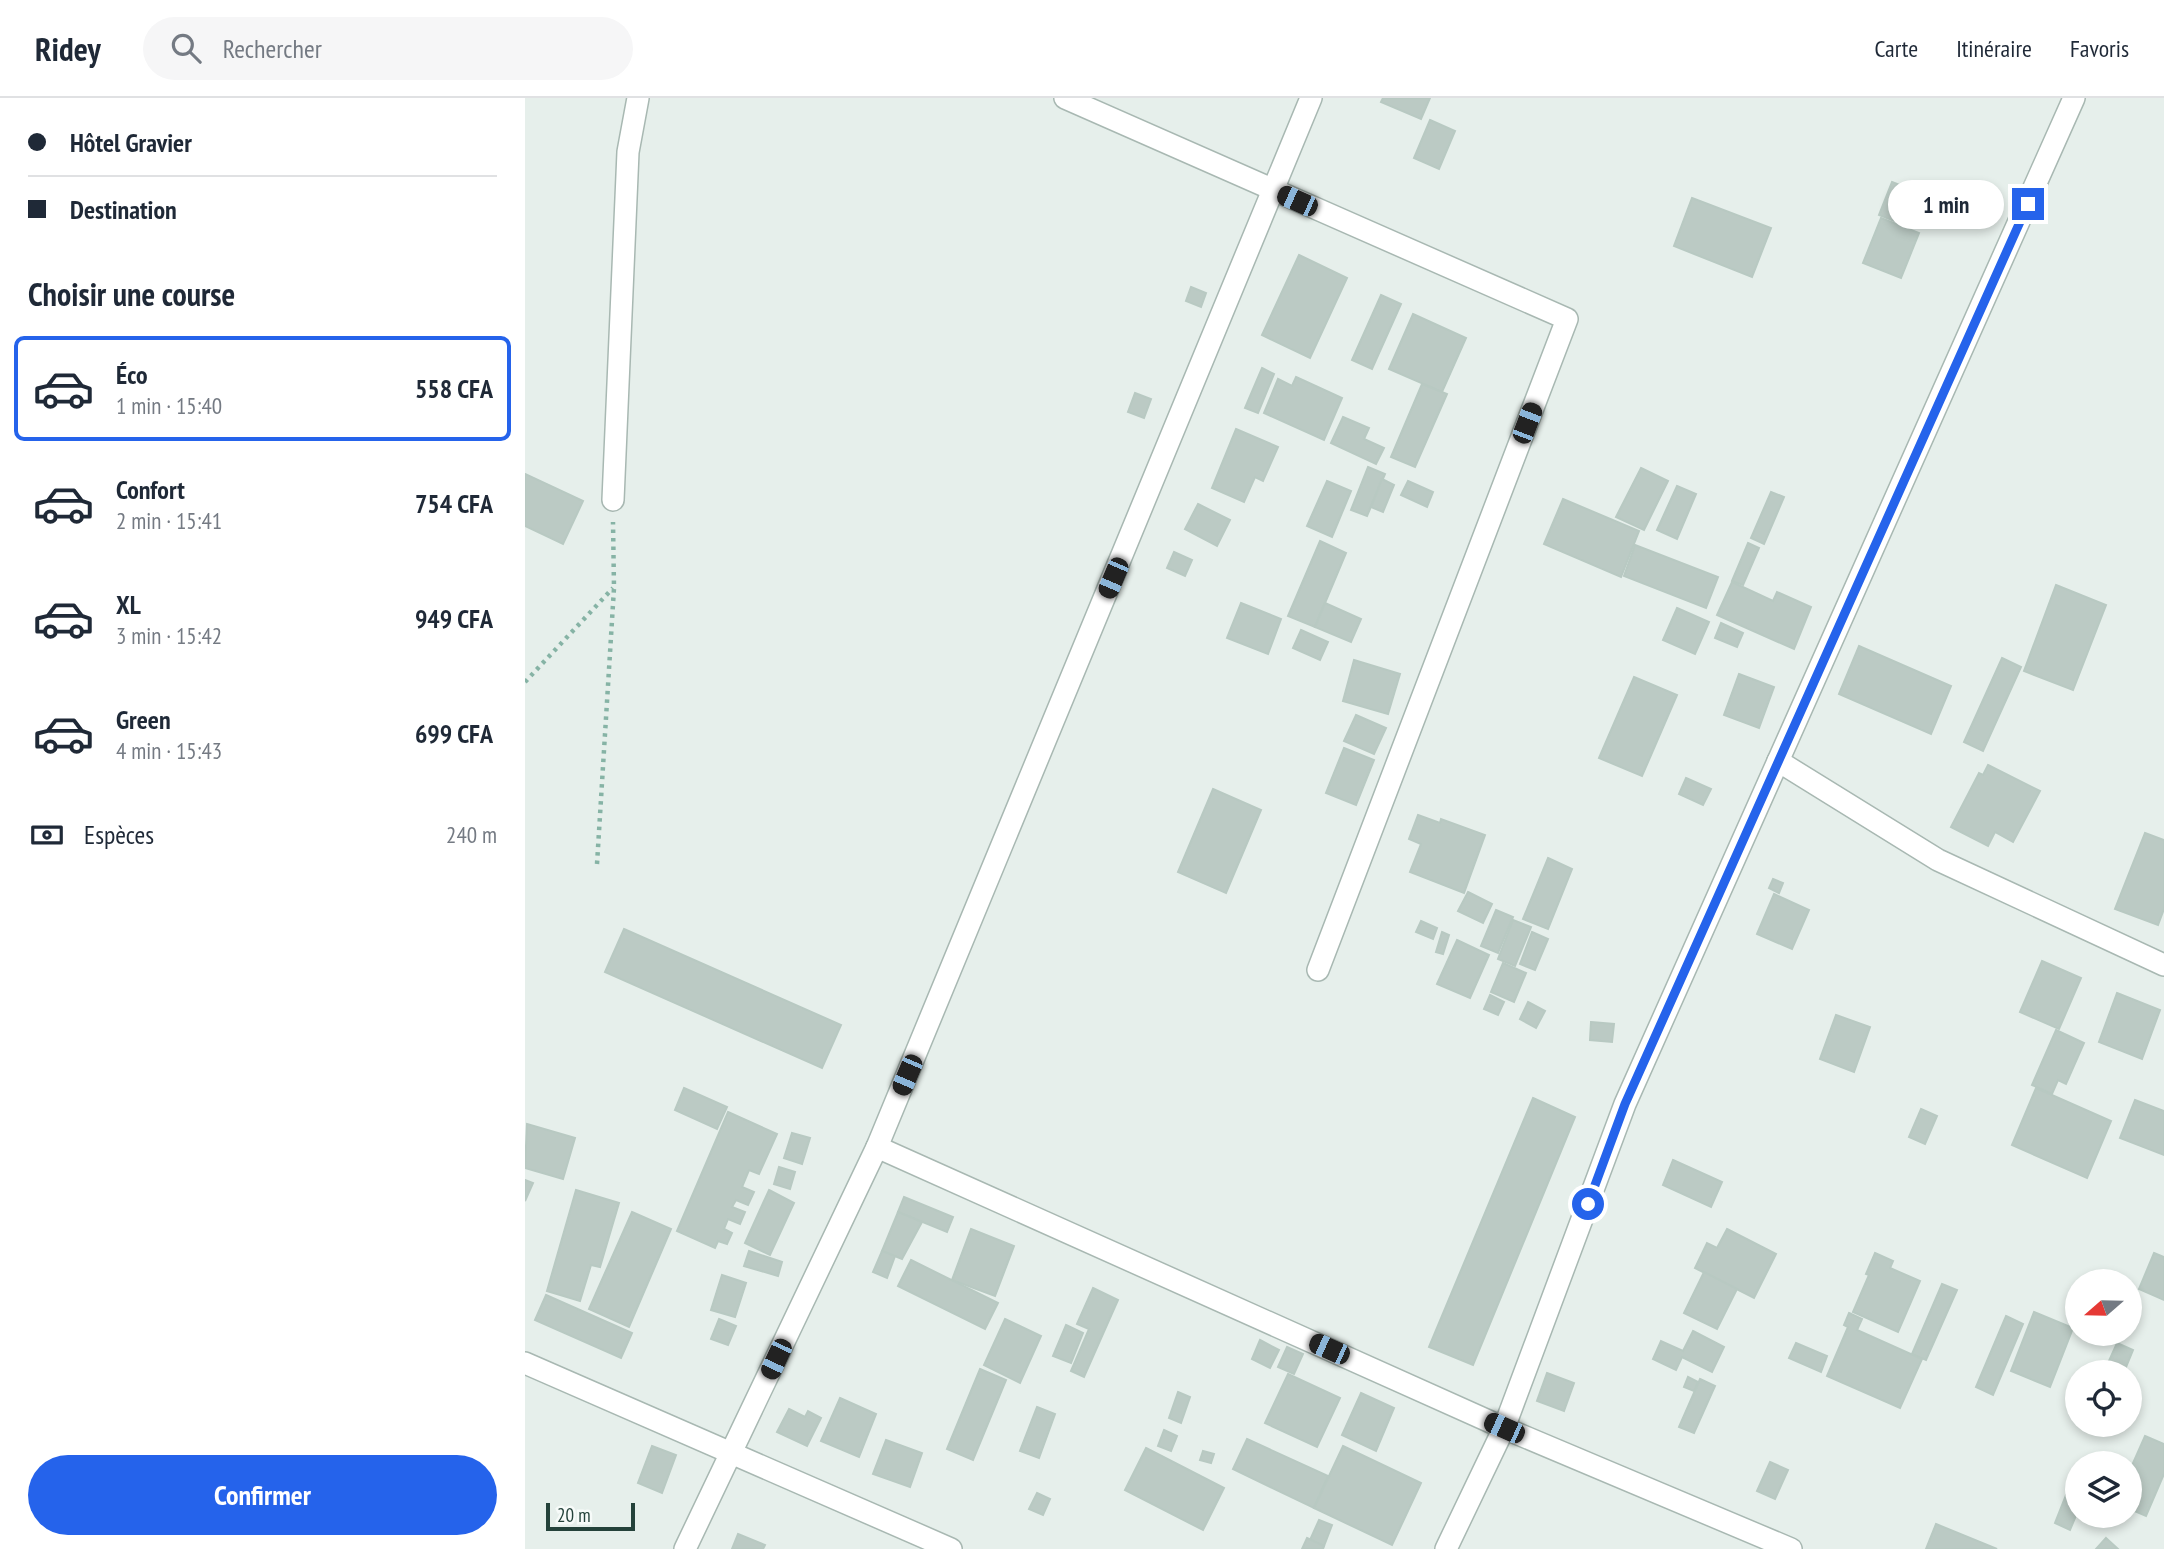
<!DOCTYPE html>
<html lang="fr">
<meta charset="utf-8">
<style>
body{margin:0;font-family:"PT Sans Narrow",sans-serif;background:#f6f6f7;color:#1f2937;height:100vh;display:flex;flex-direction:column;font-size:26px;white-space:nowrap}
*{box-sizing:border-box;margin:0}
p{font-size:23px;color:#747a83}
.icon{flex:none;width:38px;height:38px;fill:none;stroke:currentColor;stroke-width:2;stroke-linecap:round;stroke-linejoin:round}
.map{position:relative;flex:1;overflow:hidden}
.panel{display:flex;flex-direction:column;background:#fff;width:525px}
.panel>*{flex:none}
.hud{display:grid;align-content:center;height:154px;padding:0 28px;background:#fff}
.needle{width:46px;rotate:250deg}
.buttons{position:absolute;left:1540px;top:1171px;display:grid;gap:14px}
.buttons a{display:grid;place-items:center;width:77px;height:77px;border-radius:50%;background:#fff;box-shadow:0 4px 10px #0003;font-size:35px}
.scale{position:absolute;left:21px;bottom:18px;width:89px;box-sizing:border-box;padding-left:7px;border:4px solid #24423a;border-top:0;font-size:19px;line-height:24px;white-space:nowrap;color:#24423a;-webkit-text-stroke:5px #f7fbf9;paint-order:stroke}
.end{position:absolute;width:32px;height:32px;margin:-16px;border:9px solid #2563eb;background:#fff;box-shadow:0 0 0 4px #fff}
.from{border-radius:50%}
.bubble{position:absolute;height:49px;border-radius:24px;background:#fff;box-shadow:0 4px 10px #0003;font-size:23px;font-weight:700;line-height:49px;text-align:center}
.car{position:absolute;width:21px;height:42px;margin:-21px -10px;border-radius:9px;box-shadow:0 0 5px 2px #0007;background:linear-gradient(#222 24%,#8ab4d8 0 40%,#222 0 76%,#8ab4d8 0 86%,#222 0)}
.hud b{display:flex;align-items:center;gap:24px;height:66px;font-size:26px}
.hud b+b{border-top:2px solid #e0e1e3}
.hud i{width:18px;height:18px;background:#1f2937}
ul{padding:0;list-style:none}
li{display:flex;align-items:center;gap:21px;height:105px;margin:0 14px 10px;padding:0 14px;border:4px solid transparent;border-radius:10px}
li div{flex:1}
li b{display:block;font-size:26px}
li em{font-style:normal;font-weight:700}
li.active{border-color:#2563eb}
li>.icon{width:63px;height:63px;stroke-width:1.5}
h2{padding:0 28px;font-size:32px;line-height:84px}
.pay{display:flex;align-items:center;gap:18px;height:77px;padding:0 28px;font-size:26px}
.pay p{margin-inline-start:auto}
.button{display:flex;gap:14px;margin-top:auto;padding:14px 28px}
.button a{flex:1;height:80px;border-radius:42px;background:#2563eb;color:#fff;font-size:28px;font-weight:700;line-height:80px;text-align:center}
header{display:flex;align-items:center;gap:42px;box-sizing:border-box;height:98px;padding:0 35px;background:#fff;border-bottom:2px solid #e0e1e3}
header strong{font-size:33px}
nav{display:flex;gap:38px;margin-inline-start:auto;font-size:24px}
.search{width:490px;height:63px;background:#f6f6f7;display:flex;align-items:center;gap:18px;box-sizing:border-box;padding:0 24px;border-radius:38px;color:#747a83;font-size:26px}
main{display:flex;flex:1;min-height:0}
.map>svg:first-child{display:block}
</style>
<header>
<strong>Ridey</strong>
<div class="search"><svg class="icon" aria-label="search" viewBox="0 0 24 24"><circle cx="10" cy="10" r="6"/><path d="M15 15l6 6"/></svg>Rechercher</div>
<nav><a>Carte</a><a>Itinéraire</a><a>Favoris</a></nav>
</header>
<main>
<section class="panel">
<div class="hud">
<b><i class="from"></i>Hôtel Gravier</b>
<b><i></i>Destination</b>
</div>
<h2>Choisir une course</h2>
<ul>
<li class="active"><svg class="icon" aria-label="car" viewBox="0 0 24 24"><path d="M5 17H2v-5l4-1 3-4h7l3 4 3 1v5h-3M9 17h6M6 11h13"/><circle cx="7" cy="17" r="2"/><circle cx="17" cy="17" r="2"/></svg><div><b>Éco</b><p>1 min · 15:40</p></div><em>558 CFA</em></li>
<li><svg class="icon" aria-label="car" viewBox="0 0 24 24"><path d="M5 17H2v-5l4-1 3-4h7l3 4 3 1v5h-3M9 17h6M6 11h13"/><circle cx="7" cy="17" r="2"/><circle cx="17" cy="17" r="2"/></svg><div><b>Confort</b><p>2 min · 15:41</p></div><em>754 CFA</em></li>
<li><svg class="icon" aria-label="car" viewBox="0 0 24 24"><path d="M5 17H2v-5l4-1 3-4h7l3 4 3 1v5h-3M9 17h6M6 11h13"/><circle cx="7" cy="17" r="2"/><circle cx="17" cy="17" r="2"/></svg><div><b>XL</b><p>3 min · 15:42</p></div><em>949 CFA</em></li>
<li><svg class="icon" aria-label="car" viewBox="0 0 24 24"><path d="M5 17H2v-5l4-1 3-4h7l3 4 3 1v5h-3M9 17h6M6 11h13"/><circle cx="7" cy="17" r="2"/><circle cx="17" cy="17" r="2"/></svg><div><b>Green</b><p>4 min · 15:43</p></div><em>699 CFA</em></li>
</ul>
<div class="pay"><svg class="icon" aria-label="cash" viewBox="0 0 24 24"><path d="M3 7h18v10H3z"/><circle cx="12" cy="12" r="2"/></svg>Espèces<p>240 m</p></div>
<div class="button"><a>Confirmer</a></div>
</section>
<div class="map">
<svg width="1639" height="1451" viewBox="0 0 1639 1451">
<rect width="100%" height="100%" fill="#e6efeb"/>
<!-- building -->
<g fill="#bbcac4" stroke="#b8c9c2" stroke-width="2">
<polygon points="858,0 905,0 896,21 856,4"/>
<polygon points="905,22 930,33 914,71 889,60"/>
<polygon points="1367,84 1395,95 1382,128 1354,117"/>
<polygon points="1167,100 1246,130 1227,179 1149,148"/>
<polygon points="1356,120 1394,135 1376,180 1338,165"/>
<polygon points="774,157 822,180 785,260 737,237"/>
<polygon points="666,189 681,195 676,209 661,203"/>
<polygon points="856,197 876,206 847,271 827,262"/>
<polygon points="888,216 941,240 917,294 864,271"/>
<polygon points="737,270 749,276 733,315 720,310"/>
<polygon points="771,279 817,300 799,342 739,315 753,281 767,288"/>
<polygon points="897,286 922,296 890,369 866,359"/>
<polygon points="610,295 626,301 619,320 603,314"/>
<polygon points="818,319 844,330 839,341 859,350 851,366 806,345"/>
<polygon points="711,331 753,349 738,383 730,379 719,404 687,390"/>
<polygon points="843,369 860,376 842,418 826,412"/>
<polygon points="1116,370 1143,383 1119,432 1091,419"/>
<polygon points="0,376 58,403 38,446 0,428"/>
<polygon points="857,381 869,387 858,414 846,409"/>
<polygon points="802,383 826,393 807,439 782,428"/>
<polygon points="883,383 908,394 902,409 876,397"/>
<polygon points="1152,388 1171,396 1152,441 1132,432"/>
<polygon points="1246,394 1259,399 1239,446 1226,440"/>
<polygon points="1038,401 1114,433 1096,479 1019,446"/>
<polygon points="673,406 705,422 692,448 660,431"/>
<polygon points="795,443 821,455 790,529 763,518"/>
<polygon points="1223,445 1234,450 1218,487 1207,483"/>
<polygon points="1110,447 1193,479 1181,510 1099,478"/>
<polygon points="649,454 667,462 660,478 642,470"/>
<polygon points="1207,484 1248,503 1252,494 1286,509 1269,551 1192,517"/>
<polygon points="1531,487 1581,507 1548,592 1499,573"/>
<polygon points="716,505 756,521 743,556 702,540"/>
<polygon points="800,505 836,521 826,544 790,529"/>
<polygon points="1152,510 1184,524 1170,556 1138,542"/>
<polygon points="1196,525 1218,535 1212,549 1190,540"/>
<polygon points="776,532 803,544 795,562 768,550"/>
<polygon points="1334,548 1426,588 1406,636 1314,596"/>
<polygon points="1477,560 1496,569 1458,653 1439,644"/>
<polygon points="829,562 875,576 863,616 818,603"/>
<polygon points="1214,576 1249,589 1234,630 1199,617"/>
<polygon points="1109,579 1152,597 1117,678 1074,660"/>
<polygon points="831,617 861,630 849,656 819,643"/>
<polygon points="819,650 849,662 831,707 801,695"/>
<polygon points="1463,667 1515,693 1488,744 1470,734 1463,748 1426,729 1454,675 1458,677"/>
<polygon points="1161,680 1186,691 1178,707 1154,696"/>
<polygon points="688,691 736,712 701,795 653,774"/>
<polygon points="893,717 915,725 916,721 960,737 939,795 885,774 896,746 884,741"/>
<polygon points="1620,735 1639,742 1639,811 1633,827 1590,811"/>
<polygon points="1023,760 1047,771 1023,831 998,821"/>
<polygon points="1248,781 1258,785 1254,795 1244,790"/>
<polygon points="943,794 967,806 958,825 933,813"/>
<polygon points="1249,796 1284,812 1267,851 1232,836"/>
<polygon points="971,812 988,819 973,855 956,848"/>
<polygon points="988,822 1006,829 990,868 973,861"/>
<polygon points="896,823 912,830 908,841 891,834"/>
<polygon points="99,831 316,927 297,970 80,874"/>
<polygon points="917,834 924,837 918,856 911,854"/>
<polygon points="1007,834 1023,841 1010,872 995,866"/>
<polygon points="932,842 964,857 945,900 912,886"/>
<polygon points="1517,863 1556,880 1534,931 1495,914"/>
<polygon points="978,865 1001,875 989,904 966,894"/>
<polygon points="1592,895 1635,912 1617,961 1574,944"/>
<polygon points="965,897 979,904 973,917 959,911"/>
<polygon points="1003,904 1020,913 1011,930 995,921"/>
<polygon points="1311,917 1345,929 1329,974 1295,961"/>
<polygon points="1066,924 1089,926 1087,944 1065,942"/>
<polygon points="1531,932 1559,945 1541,986 1533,982 1527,996 1507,987"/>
<polygon points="159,990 202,1009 192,1031 150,1012"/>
<polygon points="1511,990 1586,1023 1562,1080 1487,1047"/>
<polygon points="1008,1000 1050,1019 948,1267 904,1249"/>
<polygon points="1610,1002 1639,1013 1639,1057 1595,1040"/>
<polygon points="1396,1011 1412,1018 1400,1046 1384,1039"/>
<polygon points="203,1014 252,1036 234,1076 224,1072 217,1089 229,1094 223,1107 211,1102 207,1109 220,1114 215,1126 203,1121 199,1131 207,1135 202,1146 193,1143 190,1150 152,1133"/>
<polygon points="2,1026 50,1040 38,1081 0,1070"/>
<polygon points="267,1035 285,1040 277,1066 259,1060"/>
<polygon points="1148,1062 1197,1084 1186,1109 1138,1087"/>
<polygon points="254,1069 270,1074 265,1091 249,1086"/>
<polygon points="0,1082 8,1085 0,1103"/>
<polygon points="51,1092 94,1105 75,1169 66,1167 55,1203 22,1193"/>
<polygon points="244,1092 269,1105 245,1157 220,1145"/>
<polygon points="379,1099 428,1119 422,1134 373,1114"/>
<polygon points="107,1114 146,1131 104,1229 64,1211"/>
<polygon points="373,1114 397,1124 377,1161 357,1153"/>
<polygon points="446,1131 489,1148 470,1198 427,1182"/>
<polygon points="1202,1131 1251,1156 1229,1200 1170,1170 1182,1145 1192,1150"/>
<polygon points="224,1153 257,1164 253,1178 219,1168"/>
<polygon points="357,1153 370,1158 362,1180 348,1174"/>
<polygon points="1350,1155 1368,1163 1365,1170 1395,1183 1373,1234 1328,1214 1344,1177 1341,1176"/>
<polygon points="1629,1155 1639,1159 1639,1202 1614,1191"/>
<polygon points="386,1162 473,1205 460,1231 373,1188"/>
<polygon points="1179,1174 1212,1191 1192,1231 1159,1215"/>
<polygon points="197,1177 221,1185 210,1219 186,1212"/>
<polygon points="1417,1186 1432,1192 1401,1262 1387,1256"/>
<polygon points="568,1190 593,1202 559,1279 546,1273 564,1231 552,1226"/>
<polygon points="21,1197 107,1235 96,1260 10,1222"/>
<polygon points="1509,1214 1548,1230 1525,1289 1486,1273"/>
<polygon points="1324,1215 1337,1221 1332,1232 1397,1261 1375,1310 1302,1278 1323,1229 1319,1227"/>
<polygon points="1481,1218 1498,1226 1468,1297 1451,1289"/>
<polygon points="194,1221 211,1228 203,1247 186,1241"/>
<polygon points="480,1221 516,1238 495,1285 459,1267"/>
<polygon points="541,1227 558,1235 546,1265 528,1258"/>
<polygon points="1168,1233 1199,1249 1187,1274 1157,1259 1151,1272 1128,1261 1136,1243 1158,1253"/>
<polygon points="735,1242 754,1252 745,1270 727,1261"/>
<polygon points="1271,1245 1302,1258 1296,1274 1264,1260"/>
<polygon points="1592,1245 1608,1252 1599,1274 1579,1274"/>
<polygon points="762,1249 778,1256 769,1276 753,1269"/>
<polygon points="455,1271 481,1282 448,1362 422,1351"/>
<polygon points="1022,1275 1049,1285 1039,1313 1012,1303"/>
<polygon points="763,1276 815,1300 792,1349 740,1325"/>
<polygon points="1163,1279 1173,1284 1169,1293 1159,1289"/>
<polygon points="1175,1281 1190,1288 1169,1335 1154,1329"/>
<polygon points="653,1294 665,1299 656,1325 644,1320"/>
<polygon points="836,1295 869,1310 851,1353 817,1337"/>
<polygon points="315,1300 351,1316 334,1359 296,1343"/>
<polygon points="512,1309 530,1316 514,1360 495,1353"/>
<polygon points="264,1311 280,1319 283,1313 296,1320 282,1348 252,1334"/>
<polygon points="639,1332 652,1338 646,1353 633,1348"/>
<polygon points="1620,1338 1639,1346 1639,1376 1621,1418 1605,1411 1605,1372"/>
<polygon points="722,1341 803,1378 789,1410 708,1371"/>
<polygon points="361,1342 397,1355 385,1389 348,1376"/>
<polygon points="127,1348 151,1357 137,1395 113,1385"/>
<polygon points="818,1348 896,1385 867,1447 789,1410"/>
<polygon points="621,1350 699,1390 678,1432 600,1392"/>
<polygon points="678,1353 689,1356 686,1365 675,1362"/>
<polygon points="1245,1364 1263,1372 1250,1401 1232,1393"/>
<polygon points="512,1395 525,1401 518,1417 504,1411"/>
<polygon points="1541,1397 1552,1402 1552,1415 1545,1432 1530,1425"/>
<polygon points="794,1422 807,1427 799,1448 785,1442"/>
<polygon points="1411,1426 1472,1451 1401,1451"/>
<polygon points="213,1436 240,1447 238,1451 207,1451"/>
<polygon points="782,1440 799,1448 798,1451 777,1451"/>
<polygon points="1581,1440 1593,1451 1571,1451"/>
</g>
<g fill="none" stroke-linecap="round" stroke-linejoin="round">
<defs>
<g id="minor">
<polyline points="540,0 1042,221 793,872"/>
<polyline points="88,402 103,54 113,0"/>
<polyline points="1253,663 1413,762 1639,867"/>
<polyline points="352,1049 979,1330 1266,1451"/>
<polyline points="0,1265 426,1451"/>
<polyline points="160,1451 352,1049 786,0"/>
<polyline points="921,1451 979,1330 1100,1006 1549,0"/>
</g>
</defs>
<!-- minor casing -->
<use href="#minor" stroke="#a8b8b2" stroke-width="24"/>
<!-- path -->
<g stroke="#86b3a5" stroke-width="4.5" stroke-dasharray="3.5 5" stroke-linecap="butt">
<polyline points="0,584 88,490"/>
<polyline points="72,766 89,490 88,424"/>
</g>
<!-- minor -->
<use href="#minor" stroke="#fff" stroke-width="21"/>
</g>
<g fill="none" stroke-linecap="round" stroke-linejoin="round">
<!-- route -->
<polyline stroke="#2563eb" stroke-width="9" points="1063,1106 1100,1006 1503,106"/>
</g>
</svg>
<div class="buttons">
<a><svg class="needle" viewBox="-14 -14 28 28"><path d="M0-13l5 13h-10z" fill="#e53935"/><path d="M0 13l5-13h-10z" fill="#747a83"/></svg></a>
<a><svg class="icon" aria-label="locate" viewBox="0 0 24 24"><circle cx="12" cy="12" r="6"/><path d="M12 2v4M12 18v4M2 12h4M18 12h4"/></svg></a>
<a><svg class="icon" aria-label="layers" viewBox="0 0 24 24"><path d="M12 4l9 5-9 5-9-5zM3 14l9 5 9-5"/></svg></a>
</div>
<div class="scale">20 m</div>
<i class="end from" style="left:1063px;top:1106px"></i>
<i class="end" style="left:1503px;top:106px"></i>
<div class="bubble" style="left:1363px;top:82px;width:116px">1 min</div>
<i class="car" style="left:772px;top:103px;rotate:294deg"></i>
<i class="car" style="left:1002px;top:325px;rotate:21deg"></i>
<i class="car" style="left:588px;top:480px;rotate:203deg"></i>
<i class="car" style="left:382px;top:977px;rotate:203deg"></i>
<i class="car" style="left:804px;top:1251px;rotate:294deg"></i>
<i class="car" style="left:251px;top:1261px;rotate:205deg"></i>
<i class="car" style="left:979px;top:1330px;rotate:294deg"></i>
</div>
</main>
